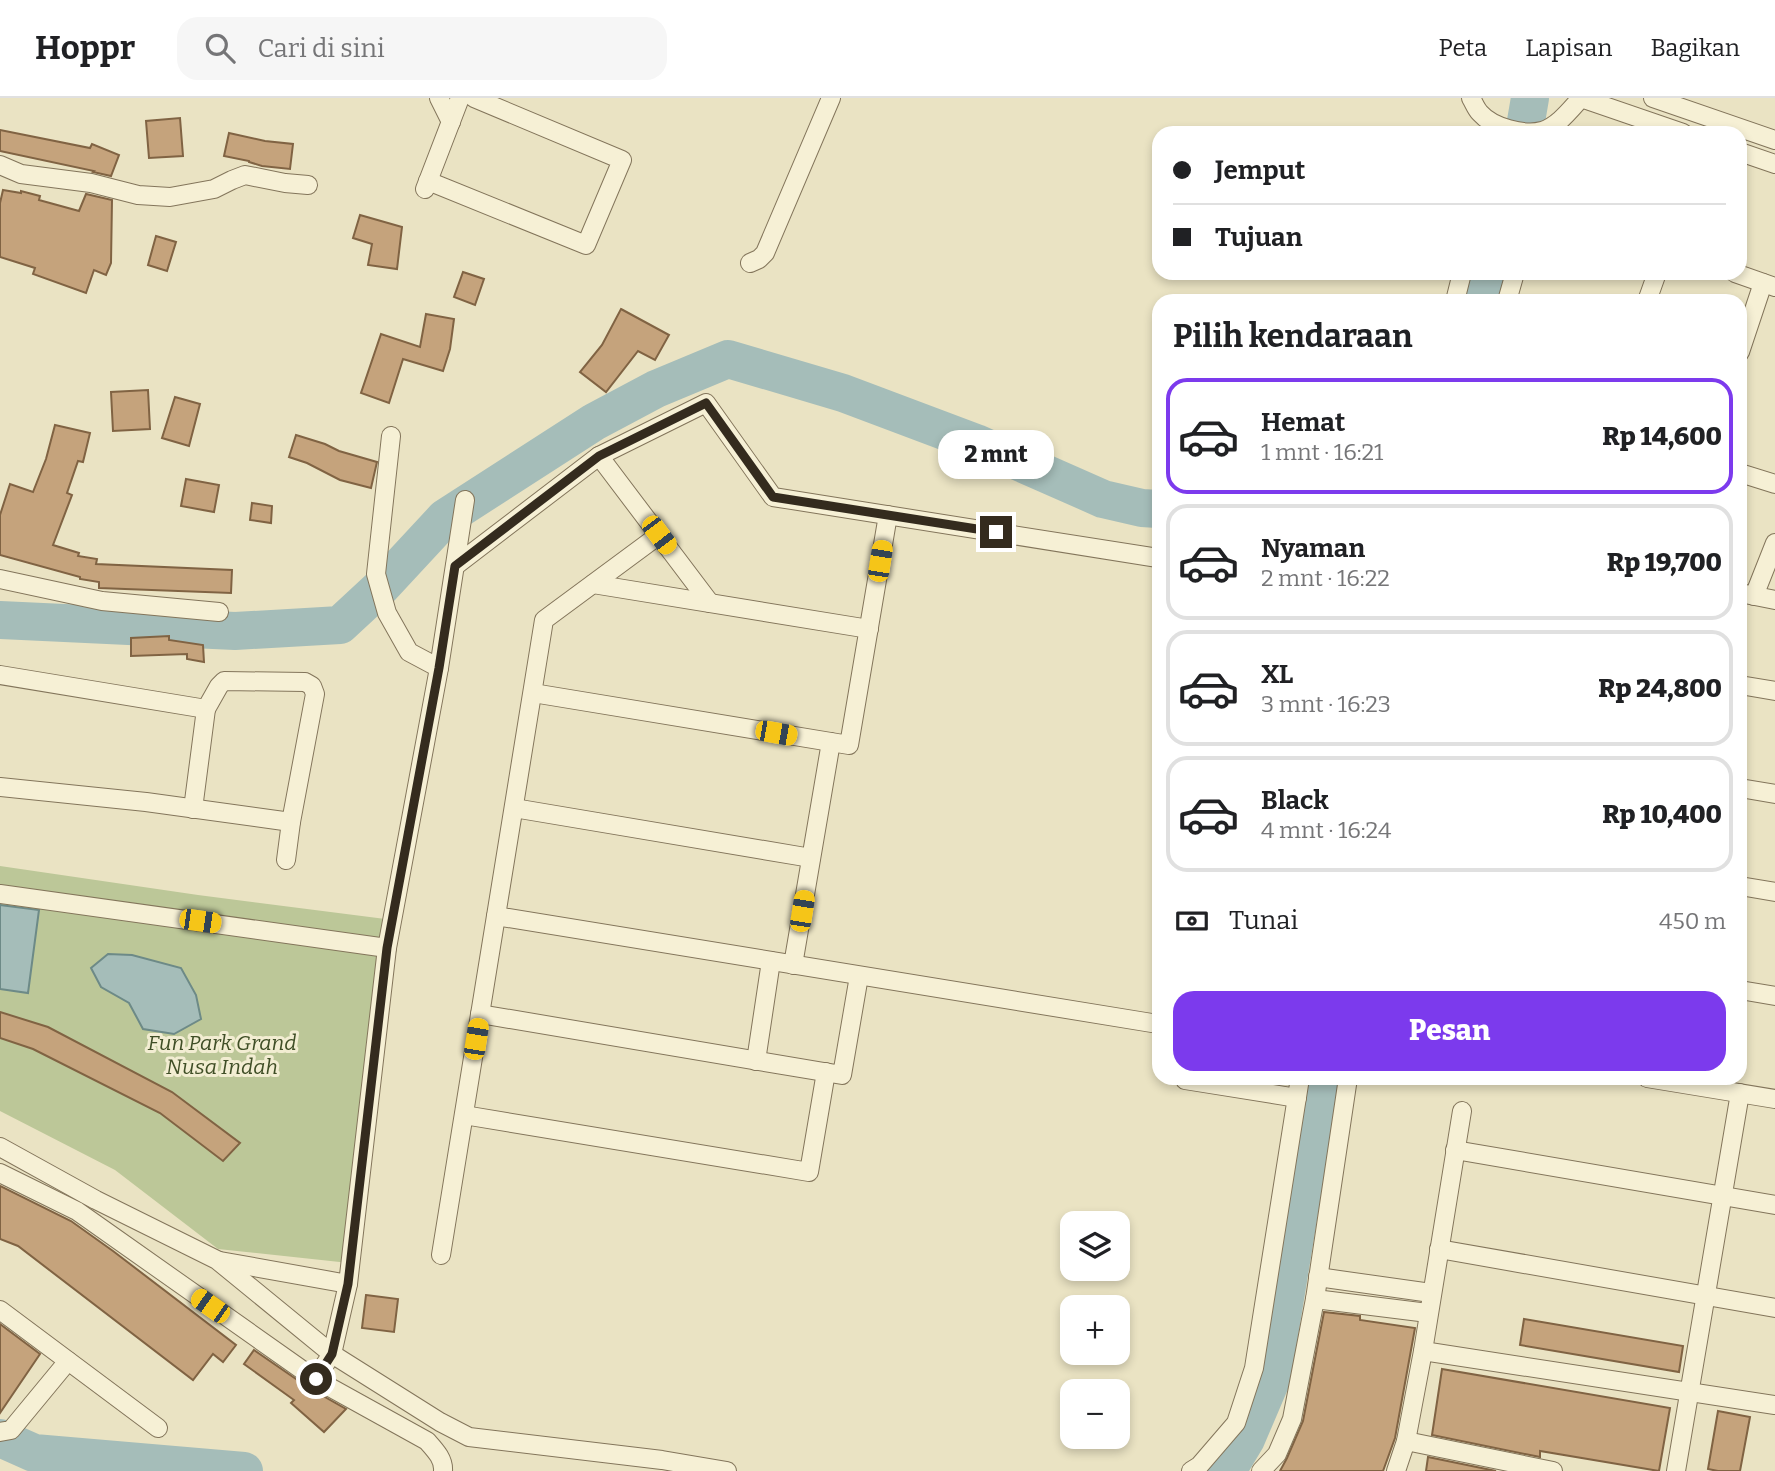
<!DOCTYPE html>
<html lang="id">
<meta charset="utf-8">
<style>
body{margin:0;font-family:Bitter,serif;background:#f6f6f6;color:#202124;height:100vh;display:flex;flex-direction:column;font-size:26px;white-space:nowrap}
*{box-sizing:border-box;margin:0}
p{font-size:23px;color:#757577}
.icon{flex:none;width:38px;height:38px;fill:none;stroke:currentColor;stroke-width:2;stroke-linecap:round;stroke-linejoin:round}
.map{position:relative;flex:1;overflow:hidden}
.sheet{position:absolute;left:1152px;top:196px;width:595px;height:791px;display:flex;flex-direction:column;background:#fff;border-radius:21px;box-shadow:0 4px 10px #0003}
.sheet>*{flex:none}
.top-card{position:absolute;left:1152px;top:28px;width:595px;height:154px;border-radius:21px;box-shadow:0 4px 10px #0003;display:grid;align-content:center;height:154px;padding:0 21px;background:#fff}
.controls{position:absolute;left:1060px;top:1113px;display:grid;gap:14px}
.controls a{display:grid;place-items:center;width:70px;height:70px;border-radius:14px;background:#fff;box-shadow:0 4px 10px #0003;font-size:35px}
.end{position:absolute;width:32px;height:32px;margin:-16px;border:9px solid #342b1e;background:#fff;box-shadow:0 0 0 4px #fff}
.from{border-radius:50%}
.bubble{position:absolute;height:49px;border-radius:21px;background:#fff;box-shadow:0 4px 10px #0003;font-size:23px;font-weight:800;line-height:49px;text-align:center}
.car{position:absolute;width:21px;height:42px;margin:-21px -10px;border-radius:9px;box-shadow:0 0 5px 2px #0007;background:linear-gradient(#f5c518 24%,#345 0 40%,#f5c518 0 76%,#345 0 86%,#f5c518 0)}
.top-card b{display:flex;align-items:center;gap:24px;height:66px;font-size:26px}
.top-card b+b{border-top:2px solid #e0e0e0}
.top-card i{width:18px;height:18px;background:#202124}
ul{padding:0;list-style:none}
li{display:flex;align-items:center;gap:21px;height:116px;margin:0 14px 10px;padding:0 7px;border:4px solid #e0e0e0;border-radius:21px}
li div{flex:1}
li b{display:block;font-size:26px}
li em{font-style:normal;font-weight:800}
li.current{border-color:#7c3aed}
li>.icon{width:63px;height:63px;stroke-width:1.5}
h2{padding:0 21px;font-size:32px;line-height:84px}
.pay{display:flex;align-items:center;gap:18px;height:77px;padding:0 21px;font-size:26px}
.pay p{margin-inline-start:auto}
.button{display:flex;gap:14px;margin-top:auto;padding:14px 21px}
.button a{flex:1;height:80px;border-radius:21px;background:#7c3aed;color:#fff;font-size:28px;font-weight:800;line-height:80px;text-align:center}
header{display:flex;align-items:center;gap:42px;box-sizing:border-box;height:98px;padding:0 35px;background:#fff;border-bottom:2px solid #e0e0e0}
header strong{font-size:33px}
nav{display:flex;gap:38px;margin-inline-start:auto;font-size:24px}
.search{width:490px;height:63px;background:#f6f6f6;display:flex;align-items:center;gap:18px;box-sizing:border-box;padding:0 24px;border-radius:21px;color:#757577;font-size:26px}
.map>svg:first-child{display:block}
</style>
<header>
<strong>Hoppr</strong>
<div class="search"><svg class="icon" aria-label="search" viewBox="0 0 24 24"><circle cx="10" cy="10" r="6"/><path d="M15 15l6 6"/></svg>Cari di sini</div>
<nav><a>Peta</a><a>Lapisan</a><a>Bagikan</a></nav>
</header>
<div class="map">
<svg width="1775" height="1373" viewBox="0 0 1775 1373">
<rect width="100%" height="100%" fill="#eae3c3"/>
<!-- green -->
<polygon fill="#bcc798" points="0,768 198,797 401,823 349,1165 218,1151 115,1072 0,1013"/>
<!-- water -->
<g fill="#a5bdb9" stroke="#6d8a87" stroke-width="2">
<polygon points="0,807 39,812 28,895 0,891"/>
<polygon points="108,856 132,857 181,870 196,897 201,921 174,936 143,931 129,905 101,889 91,870"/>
</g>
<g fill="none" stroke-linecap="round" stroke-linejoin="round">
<!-- river -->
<g stroke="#a5bdb9" stroke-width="38">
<polyline points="1524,35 1530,0"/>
<polyline points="1478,203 1487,175"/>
<polyline points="0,522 235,533 340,527 381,489 445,420 594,324 656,291 728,261 843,295 976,345 1103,401 1142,410 1158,411"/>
<polyline points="0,1340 34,1355 244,1373"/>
<polyline points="1227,1373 1246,1341 1272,1280 1321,980"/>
</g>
</g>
<!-- building -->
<g fill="#c5a37c" stroke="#806343" stroke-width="2">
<polygon points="180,20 183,58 149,60 146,23"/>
<polygon points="0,32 90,50 92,46 119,57 111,78 93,74 94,73 0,53"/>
<polygon points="229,35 265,43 293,46 290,71 262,68 249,64 249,63 224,58"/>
<polygon points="3,92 21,95 21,93 40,98 39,102 79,113 86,96 112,102 111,165 106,177 94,172 86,195 33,176 35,170 0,159 0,105"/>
<polygon points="360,117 402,129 397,171 368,167 372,146 353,140"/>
<polygon points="156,138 176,144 167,173 148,167"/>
<polygon points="463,174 484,181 475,207 454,199"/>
<polygon points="621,211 669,237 655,262 638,253 606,294 580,274 602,247"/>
<polygon points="426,216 454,221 450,251 443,273 403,261 389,305 361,295 381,236 420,249"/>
<polygon points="148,292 150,331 113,333 111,294"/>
<polygon points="175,299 200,306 189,348 162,340"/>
<polygon points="55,327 90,335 83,364 78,363 67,395 72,397 53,447 79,455 78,458 97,461 96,466 232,472 231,495 99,490 99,484 80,481 80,479 0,457 0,417 10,386 33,394 46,361"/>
<polygon points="296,337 325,346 339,353 377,364 371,390 340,382 307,365 289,359"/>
<polygon points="186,381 219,387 214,414 181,408"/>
<polygon points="252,405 272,408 271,425 250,422"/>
<polygon points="169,538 169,542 203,547 204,564 187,561 187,556 131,558 131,540"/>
<polygon points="0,914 48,929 172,994 240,1045 223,1063 160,1015 33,951 0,940"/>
<polygon points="0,1088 71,1123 113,1153 236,1247 223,1264 213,1256 193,1282 18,1148 0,1141"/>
<polygon points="366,1197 398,1201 394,1234 362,1230"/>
<polygon points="1324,1214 1360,1218 1360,1222 1415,1230 1395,1340 1383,1373 1280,1373 1287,1360 1303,1323"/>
<polygon points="1524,1221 1683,1248 1679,1274 1520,1247"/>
<polygon points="0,1226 40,1256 0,1315"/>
<polygon points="254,1252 309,1290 346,1311 324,1334 291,1305 294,1302 244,1266"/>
<polygon points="1442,1271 1670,1310 1659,1373 1540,1353 1540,1359 1432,1337"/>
<polygon points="1718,1313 1750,1319 1740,1373 1718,1373 1708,1371"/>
<polygon points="1428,1359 1496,1373 1426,1373"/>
</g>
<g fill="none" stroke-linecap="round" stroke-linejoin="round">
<defs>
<g id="minor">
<polyline points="439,0 451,24"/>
<path d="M1471,0C1474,5 1476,11 1480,15C1492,29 1524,38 1542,33C1558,28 1570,12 1581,0L1683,35"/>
<polyline points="1653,0 1775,42"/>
<polyline points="1740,54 1775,66"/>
<polyline points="0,67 21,76 91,85 138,97 170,99 214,91 232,82 245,77 285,85 308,87"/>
<polyline points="428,83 586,147 622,62 474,0"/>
<polyline points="425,91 460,0"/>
<polyline points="750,165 759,161 765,155 831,0"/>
<polyline points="1735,175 1775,189"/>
<polyline points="1455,203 1462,175"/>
<polyline points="1507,203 1515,175"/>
<polyline points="1647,203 1657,175"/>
<polyline points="1740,254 1763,185"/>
<polyline points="391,338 376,476 387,515 409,554 439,570"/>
<polyline points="599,358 710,505"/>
<polyline points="1740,375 1775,386"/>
<polyline points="455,468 599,358 706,305 773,399 1158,460"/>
<polyline points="0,481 102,503 219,514"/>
<polyline points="593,486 869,531"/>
<polyline points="1740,495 1775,502"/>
<polyline points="1754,498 1775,445"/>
<polyline points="0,577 206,611 219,588 224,583 305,584 312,588 315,596 291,724 286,762"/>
<polyline points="1740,587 1775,593"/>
<polyline points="533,595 849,647 888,417"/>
<polyline points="0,689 146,704 291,724"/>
<polyline points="1740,690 1775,696"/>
<polyline points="514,710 811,760"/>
<polyline points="193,711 206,611"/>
<polyline points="1740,788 1775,794"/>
<polyline points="0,796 387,850"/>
<polyline points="496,818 1158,926"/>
<polyline points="793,867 831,644"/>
<polyline points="1740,892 1775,898"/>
<polyline points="480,916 842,977 859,878"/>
<polyline points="756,963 771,863"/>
<polyline points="1185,980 1185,982 1297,1000"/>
<polyline points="1647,980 1775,1001"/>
<polyline points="464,1017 809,1074 826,974"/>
<polyline points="0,1049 96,1102 217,1162 332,1256 440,1324 469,1339 662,1362 727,1373"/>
<polyline points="1455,1052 1775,1107"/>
<path d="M0,1075L77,1113L315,1281L427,1343C435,1352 444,1361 443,1373"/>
<polyline points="1439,1151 1775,1210"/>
<polyline points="441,1157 544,522 659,437"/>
<polyline points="220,1163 348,1186"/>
<polyline points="1318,1179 1431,1195"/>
<polyline points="1315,1201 1428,1215"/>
<polyline points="0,1212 158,1330"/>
<polyline points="1423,1253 1775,1307"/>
<polyline points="315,1281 332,1256 348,1186 387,850 439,570 465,402"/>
<polyline points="0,1334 11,1332 68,1263"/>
<polyline points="1406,1343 1553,1373"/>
<polyline points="1191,1373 1199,1368 1236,1325 1254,1270 1300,980"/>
<polyline points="1261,1373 1277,1356 1292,1321 1315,1201 1348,980"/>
<polyline points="1396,1373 1406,1343 1423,1253 1462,1013"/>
<polyline points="1676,1373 1740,995"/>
</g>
</defs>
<!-- minor casing -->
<use href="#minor" stroke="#83755b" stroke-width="20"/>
<!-- minor -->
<use href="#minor" stroke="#f6f0d5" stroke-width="18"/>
</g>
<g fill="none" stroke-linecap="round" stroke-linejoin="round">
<!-- route -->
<polyline stroke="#342b1e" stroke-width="9" points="316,1281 332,1256 348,1186 387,850 439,570 455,468 599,358 706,305 773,399 996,434"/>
</g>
<g text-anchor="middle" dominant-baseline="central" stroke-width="6" stroke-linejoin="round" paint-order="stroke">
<!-- park labels -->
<g font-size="21" font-style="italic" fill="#3f4e26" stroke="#f2edd2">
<text x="222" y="945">Fun Park Grand<tspan x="222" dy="24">Nusa Indah</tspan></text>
</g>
</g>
</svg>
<div class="controls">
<a><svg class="icon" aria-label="layers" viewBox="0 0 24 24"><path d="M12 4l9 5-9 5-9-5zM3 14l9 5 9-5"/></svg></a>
<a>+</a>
<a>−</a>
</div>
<i class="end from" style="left:316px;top:1281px"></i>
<i class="end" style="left:996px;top:434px"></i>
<div class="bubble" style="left:938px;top:332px;width:116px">2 mnt</div>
<i class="car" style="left:659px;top:437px;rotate:143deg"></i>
<i class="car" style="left:880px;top:463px;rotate:9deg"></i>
<i class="car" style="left:776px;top:635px;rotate:100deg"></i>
<i class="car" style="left:802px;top:813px;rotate:9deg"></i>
<i class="car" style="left:200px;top:823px;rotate:98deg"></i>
<i class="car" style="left:476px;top:941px;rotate:9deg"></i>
<i class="car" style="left:210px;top:1208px;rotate:305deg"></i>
<div class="top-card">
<b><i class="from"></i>Jemput</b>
<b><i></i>Tujuan</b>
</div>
<section class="sheet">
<h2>Pilih kendaraan</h2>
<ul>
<li class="current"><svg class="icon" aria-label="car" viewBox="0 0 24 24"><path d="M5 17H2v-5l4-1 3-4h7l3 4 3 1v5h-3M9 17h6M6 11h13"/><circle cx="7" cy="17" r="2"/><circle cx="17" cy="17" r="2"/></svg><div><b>Hemat</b><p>1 mnt · 16:21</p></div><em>Rp 14,600</em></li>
<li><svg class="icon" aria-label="car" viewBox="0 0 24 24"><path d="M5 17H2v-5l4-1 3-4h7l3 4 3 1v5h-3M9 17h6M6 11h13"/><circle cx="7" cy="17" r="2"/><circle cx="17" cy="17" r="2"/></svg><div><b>Nyaman</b><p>2 mnt · 16:22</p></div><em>Rp 19,700</em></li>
<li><svg class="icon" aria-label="car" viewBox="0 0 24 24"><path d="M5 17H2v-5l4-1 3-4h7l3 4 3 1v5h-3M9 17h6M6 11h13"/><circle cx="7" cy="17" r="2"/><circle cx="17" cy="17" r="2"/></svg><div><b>XL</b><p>3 mnt · 16:23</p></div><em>Rp 24,800</em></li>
<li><svg class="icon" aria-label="car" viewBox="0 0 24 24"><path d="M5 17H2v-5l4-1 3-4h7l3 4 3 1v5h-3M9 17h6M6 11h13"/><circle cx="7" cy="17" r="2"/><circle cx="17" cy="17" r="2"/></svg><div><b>Black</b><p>4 mnt · 16:24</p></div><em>Rp 10,400</em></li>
</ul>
<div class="pay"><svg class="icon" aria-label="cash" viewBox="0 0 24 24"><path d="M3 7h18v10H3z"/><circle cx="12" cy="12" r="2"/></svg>Tunai<p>450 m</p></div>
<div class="button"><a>Pesan</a></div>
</section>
</div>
